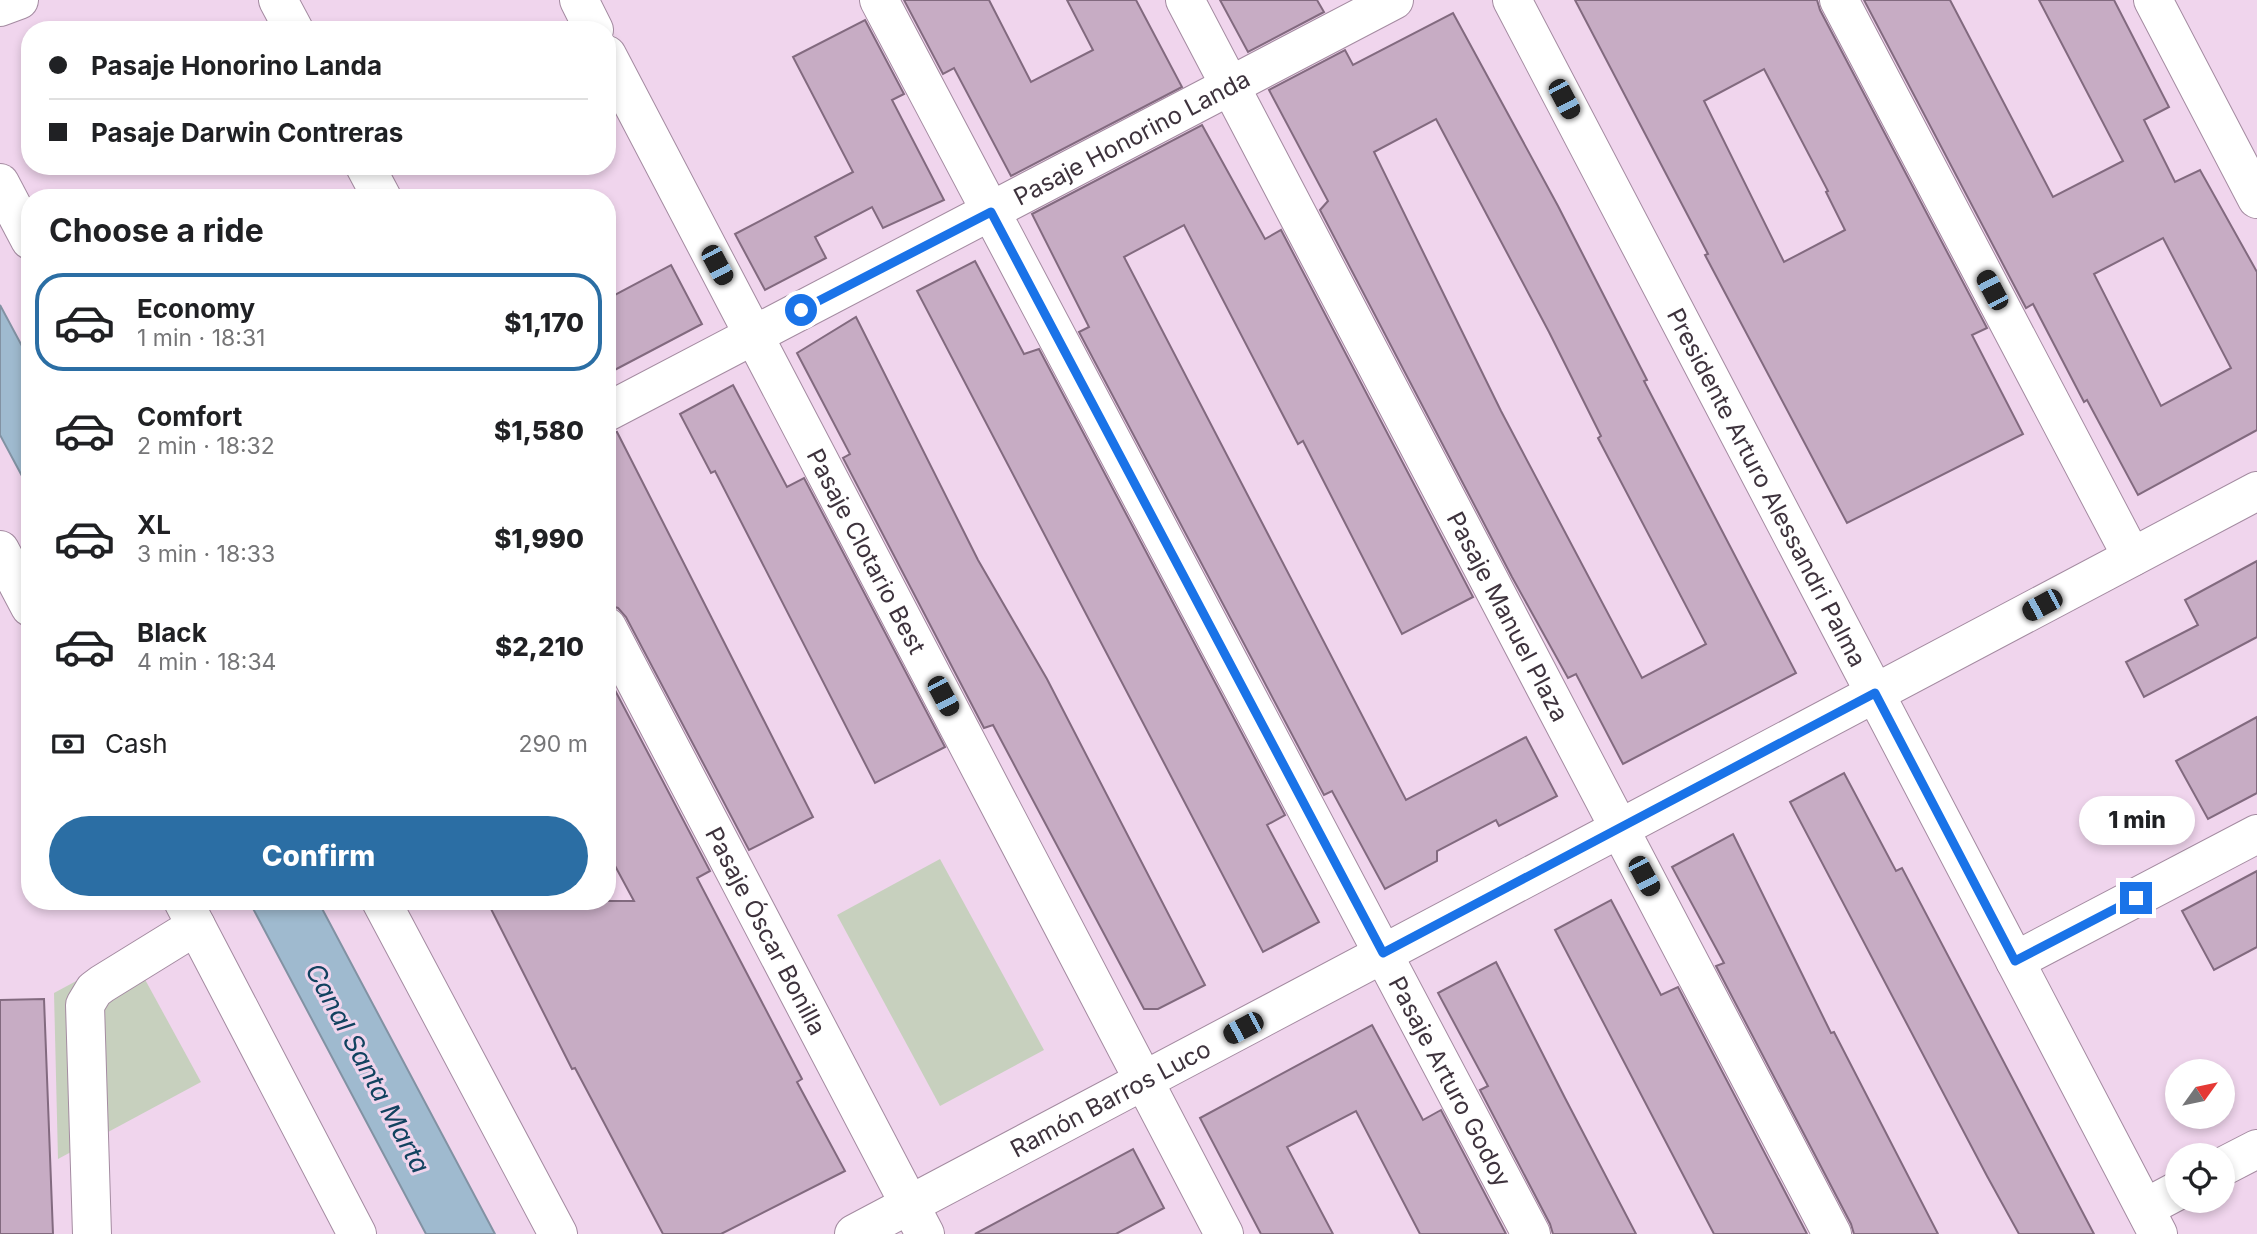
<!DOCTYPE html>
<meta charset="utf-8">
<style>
body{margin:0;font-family:Inter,sans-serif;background:#f2f2f2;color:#202124;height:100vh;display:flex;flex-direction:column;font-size:26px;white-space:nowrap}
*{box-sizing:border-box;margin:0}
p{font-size:23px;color:#757577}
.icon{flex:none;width:38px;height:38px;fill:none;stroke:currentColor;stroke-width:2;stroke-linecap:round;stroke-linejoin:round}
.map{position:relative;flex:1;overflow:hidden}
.sheet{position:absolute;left:21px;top:189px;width:595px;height:721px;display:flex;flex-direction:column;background:#fff;border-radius:28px;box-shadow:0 4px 10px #0003}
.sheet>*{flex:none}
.hud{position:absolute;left:21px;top:21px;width:595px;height:154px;border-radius:28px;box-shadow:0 4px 10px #0003;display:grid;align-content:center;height:154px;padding:0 28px;background:#fff}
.needle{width:46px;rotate:57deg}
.fabs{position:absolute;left:2165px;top:1059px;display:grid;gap:14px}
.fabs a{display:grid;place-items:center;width:70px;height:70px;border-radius:50%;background:#fff;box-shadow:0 4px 10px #0003;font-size:35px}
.end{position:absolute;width:32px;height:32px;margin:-16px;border:9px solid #1a73e8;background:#fff;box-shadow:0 0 0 4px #fff}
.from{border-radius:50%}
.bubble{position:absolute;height:49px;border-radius:24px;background:#fff;box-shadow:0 4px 10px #0003;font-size:23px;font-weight:800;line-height:49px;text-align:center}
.car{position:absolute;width:21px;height:42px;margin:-21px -10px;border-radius:9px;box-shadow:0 0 5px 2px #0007;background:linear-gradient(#222 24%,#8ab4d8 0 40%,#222 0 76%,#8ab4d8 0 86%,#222 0)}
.hud b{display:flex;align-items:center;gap:24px;height:66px;font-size:26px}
.hud b+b{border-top:2px solid #e0e0e0}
.hud i{width:18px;height:18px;background:#202124}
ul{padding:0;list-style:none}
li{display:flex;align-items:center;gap:21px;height:98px;margin:0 14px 10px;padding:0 14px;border:4px solid transparent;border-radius:28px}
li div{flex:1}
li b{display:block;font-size:26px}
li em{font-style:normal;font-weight:800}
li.active{border-color:#2b6ea4}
li>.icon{width:63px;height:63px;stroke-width:1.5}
h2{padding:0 28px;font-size:32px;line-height:84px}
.pay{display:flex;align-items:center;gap:18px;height:77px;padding:0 28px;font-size:26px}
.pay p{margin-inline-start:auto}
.primary-button{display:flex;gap:14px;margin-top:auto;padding:14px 28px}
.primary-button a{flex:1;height:80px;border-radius:42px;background:#2b6ea4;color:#fff;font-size:28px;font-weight:800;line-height:80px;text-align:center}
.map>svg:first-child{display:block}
</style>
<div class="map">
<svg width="2257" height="1234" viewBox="0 0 2257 1234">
<rect width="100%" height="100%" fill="#f0d5ed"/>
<!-- green -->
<g fill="#c7d0be">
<polygon points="940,859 1044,1050 940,1106 837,915"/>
<polygon points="130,952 201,1082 58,1159 54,993"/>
</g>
<!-- water -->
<g fill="#9fbacf" stroke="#8292a3" stroke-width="2">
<polygon points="0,305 30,361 30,491 0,435"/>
<polygon points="249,901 318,901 495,1234 426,1234"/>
</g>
<!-- building -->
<g fill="#c7acc4" stroke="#826a7f" stroke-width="2" fill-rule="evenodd">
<polygon points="904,0 989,0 1031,82 1093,50 1067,0 1136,0 1182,87 1011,176 954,68 943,74"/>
<polygon points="1220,0 1317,0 1324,12 1248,52"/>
<path d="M1575,0H1817L1820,10L1987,328L1972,335L2023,434L1847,523L1705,255L1708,254ZM1764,69L1828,191L1826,192L1845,230L1784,262L1704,101Z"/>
<path d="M1864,0H1950L2053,197L2123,161L2039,0H2114L2169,107L2144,120L2175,182L2200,170L2257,272V430L2138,495L2087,400L2084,402L2033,304L2026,308ZM2163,238L2231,368L2161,406L2094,274Z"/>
<path d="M1453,13L1558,206L1647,380L1644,381L1796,673L1623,764L1576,674L1568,678L1512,577L1320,210L1328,201L1269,90L1345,50L1353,65ZM1436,119L1549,332L1601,436L1598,438L1706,644L1642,678L1501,411L1374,152Z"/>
<polygon points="865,20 904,94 892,100 944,200 883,228 872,207 815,237 826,258 765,290 735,234 853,172 793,57"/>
<polygon points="1202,125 1265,239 1281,230 1473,597 1402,634 1303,441 1298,444 1184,225 1124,257 1406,800 1526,737 1557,796 1499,826 1496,820 1437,851 1437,861 1385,889 1332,791 1324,795 1079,332 1089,327 1032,214"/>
<polygon points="975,261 1024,354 1039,349 1285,815 1267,825 1319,922 1263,952 917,291"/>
<polygon points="671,265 702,324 607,374 607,299"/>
<polygon points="856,317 978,560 1047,679 1205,985 1158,1009 1144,1009 993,725 984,728 843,458 850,454 797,353"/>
<polygon points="733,385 787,487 804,478 945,747 875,783 715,471 711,473 680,414"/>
<polygon points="617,432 813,817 749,850 626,617 618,608 607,605 607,434"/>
<polygon points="2257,561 2257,637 2144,697 2126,662 2198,625 2185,600"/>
<polygon points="607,675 710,871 697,878 802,1079 797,1082 845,1171 721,1234 663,1234 575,1068 572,1069 487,901 634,901 607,851"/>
<polygon points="2257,717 2257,793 2208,819 2176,761"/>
<polygon points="1844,773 1896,871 1902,868 2094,1234 2019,1234 1987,1176 1790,802"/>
<polygon points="1733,834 1831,1033 1834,1032 1938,1234 1854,1234 1851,1224 1716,966 1724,963 1672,867"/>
<polygon points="2257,871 2257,947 2214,970 2182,911"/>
<polygon points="1611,900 1661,995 1678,987 1807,1234 1714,1234 1555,930"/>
<polygon points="1496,962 1565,1098 1636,1234 1553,1234 1550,1224 1480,1090 1488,1086 1438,993"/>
<polygon points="44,999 53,1234 0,1234 0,1000"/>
<polygon points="1372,1025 1423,1120 1441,1110 1506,1234 1420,1234 1356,1111 1287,1147 1333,1234 1261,1234 1200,1118"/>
<polygon points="1133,1149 1164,1208 1116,1234 975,1234"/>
</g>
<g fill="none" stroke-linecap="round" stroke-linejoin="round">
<defs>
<g id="minor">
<polyline points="278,0 294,30"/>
<polyline points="579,0 594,30"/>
<path id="s1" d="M879,0L1531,1234"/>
<path id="s2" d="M1185,0L1832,1234"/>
<path id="s3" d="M1512,0L2158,1234"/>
<polyline points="1839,0 2132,557"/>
<polyline points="2153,0 2257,199"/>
<polyline points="0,7 19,0"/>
<path id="s4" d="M607,55L1224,1234"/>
<polyline points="365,166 382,198"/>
<polyline points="0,183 30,240"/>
<path id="s5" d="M607,412L1394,0"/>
<path id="s6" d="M607,627L925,1234"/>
<polyline points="381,901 558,1234"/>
<polyline points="2015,961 2257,834"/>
<polyline points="2222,1167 2257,1149"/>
<polyline points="2145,1208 2177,1191"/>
<polyline points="92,1234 85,1005 94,990 102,984 196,926"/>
<path id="s7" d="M854,1234L2257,491"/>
</g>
<g id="tertiary">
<polyline points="0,550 30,607"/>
<polyline points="183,901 357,1234"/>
</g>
</defs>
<!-- minor casing -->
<use href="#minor" stroke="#a48ba1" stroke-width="40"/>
<!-- tertiary casing -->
<use href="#tertiary" stroke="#a48ba1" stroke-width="40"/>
<!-- minor -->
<use href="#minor" stroke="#fff" stroke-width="38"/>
<!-- tertiary -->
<use href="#tertiary" stroke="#fff" stroke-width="38"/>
</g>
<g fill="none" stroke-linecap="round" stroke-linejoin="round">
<!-- route -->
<polyline stroke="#1a73e8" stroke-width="9" points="801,310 991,212 1383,953 1875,693 2015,961 2136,898"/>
</g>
<g text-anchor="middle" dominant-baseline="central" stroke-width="6" stroke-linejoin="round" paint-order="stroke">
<!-- street labels -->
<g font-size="24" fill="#3e333d" stroke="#f0d5ed">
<text stroke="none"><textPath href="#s5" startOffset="592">Pasaje Honorino Landa</textPath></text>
<text stroke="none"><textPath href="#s3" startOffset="550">Presidente Arturo Alessandri Palma</textPath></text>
<text stroke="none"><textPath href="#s4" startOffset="560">Pasaje Clotario Best</textPath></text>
<text stroke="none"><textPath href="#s2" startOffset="696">Pasaje Manuel Plaza</textPath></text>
<text stroke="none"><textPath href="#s6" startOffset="343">Pasaje Óscar Bonilla</textPath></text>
<text stroke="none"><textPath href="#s1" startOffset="1223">Pasaje Arturo Godoy</textPath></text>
<text stroke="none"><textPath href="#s7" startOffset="290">Ramón Barros Luco</textPath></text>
</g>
<!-- water labels -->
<g font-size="26" font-style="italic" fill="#11425f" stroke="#f0d5ed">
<text transform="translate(368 1068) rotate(62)">Canal Santa Marta</text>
</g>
</g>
</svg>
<div class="fabs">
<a><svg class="needle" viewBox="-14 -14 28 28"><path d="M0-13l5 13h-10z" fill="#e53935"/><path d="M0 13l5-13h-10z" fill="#757577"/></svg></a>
<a><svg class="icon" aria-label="locate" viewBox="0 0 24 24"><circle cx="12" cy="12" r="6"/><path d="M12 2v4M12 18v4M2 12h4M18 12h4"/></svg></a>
</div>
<i class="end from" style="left:801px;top:310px"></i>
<i class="end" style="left:2136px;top:898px"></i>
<div class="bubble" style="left:2079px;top:796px;width:116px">1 min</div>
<i class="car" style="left:1564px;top:99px;rotate:152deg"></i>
<i class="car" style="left:717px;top:265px;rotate:152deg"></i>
<i class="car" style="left:1992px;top:290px;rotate:332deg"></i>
<i class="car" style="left:2042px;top:605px;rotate:242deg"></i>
<i class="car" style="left:943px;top:696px;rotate:152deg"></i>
<i class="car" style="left:1644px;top:876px;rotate:152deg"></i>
<i class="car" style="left:1243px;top:1028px;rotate:242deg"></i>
<div class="hud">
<b><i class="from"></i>Pasaje Honorino Landa</b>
<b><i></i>Pasaje Darwin Contreras</b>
</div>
<section class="sheet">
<h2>Choose a ride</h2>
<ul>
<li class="active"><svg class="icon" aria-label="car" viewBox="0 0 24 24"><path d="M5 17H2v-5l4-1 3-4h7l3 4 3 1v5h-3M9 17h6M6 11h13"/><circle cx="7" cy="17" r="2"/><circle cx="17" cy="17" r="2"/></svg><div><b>Economy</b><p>1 min · 18:31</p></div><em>$1,170</em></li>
<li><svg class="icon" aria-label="car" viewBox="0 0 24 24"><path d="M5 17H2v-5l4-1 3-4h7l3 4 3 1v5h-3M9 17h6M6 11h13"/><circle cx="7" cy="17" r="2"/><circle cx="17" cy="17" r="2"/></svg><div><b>Comfort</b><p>2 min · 18:32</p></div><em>$1,580</em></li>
<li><svg class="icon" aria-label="car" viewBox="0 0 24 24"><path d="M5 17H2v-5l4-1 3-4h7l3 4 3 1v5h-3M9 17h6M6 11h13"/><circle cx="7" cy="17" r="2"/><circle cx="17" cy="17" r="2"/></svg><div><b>XL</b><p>3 min · 18:33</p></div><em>$1,990</em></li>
<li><svg class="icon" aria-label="car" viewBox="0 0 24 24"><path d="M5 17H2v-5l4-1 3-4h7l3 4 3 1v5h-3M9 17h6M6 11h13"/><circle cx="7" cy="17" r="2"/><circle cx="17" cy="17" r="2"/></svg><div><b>Black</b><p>4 min · 18:34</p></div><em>$2,210</em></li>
</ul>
<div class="pay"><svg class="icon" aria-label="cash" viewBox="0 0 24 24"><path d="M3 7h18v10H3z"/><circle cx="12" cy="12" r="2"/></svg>Cash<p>290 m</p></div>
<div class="primary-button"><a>Confirm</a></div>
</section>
</div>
